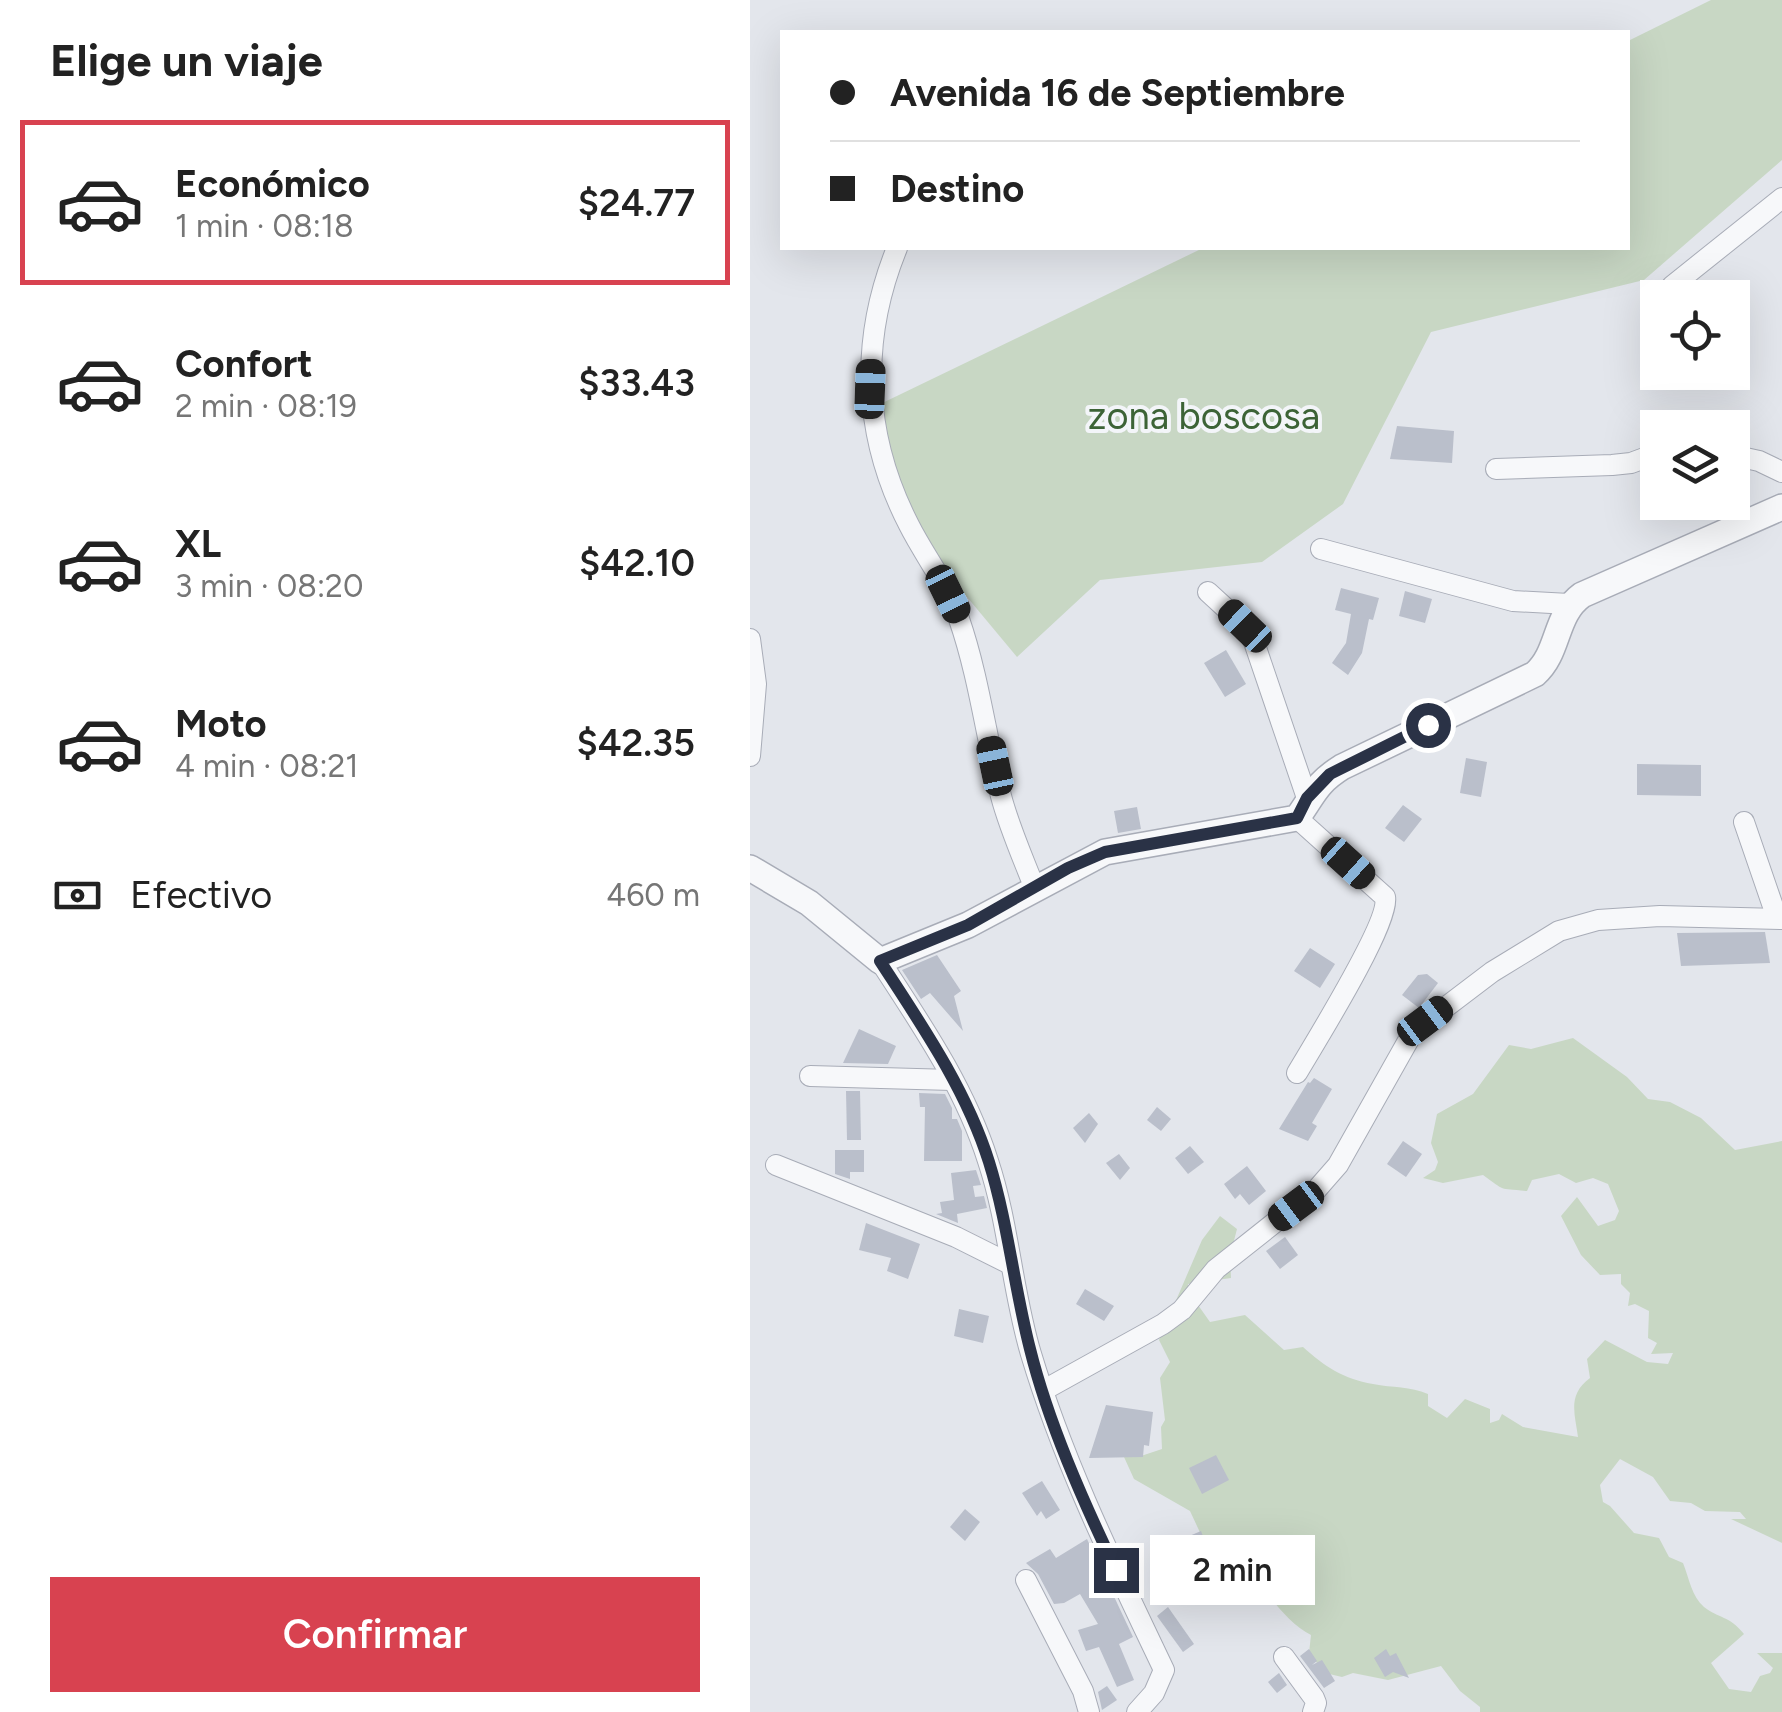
<!DOCTYPE html>
<html lang="es">
<meta charset="utf-8">
<style>
body{margin:0;font-family:Figtree,sans-serif;background:#f2f2f2;color:#222;height:100vh;display:flex;flex-direction:column;font-size:38px;white-space:nowrap}
*{box-sizing:border-box;margin:0}
p{font-size:32px;color:#767676}
.icon{flex:none;width:55px;height:55px;fill:none;stroke:currentColor;stroke-width:2;stroke-linecap:round;stroke-linejoin:round}
.map{position:relative;flex:1;overflow:hidden}
.drawer{display:flex;flex-direction:column;background:#fff;width:750px}
.drawer>*{flex:none}
.banner{position:absolute;left:30px;top:30px;width:850px;height:220px;border-radius:0px;box-shadow:0 10px 40px #0002;display:grid;align-content:center;height:220px;padding:0 50px;background:#fff}
.tools{position:absolute;left:890px;top:280px;display:grid;gap:20px}
.tools a{display:grid;place-items:center;width:110px;height:110px;border-radius:0px;background:#fff;box-shadow:0 10px 40px #0002;font-size:50px}
.end{position:absolute;width:45px;height:45px;margin:-22px;border:12px solid #2a3246;background:#fff;box-shadow:0 0 0 5px #fff}
.from{border-radius:50%}
.bubble{position:absolute;height:70px;border-radius:0px;background:#fff;box-shadow:0 10px 40px #0002;font-size:32px;font-weight:600;line-height:70px;text-align:center}
.car{position:absolute;width:30px;height:60px;margin:-30px -15px;border-radius:12px;box-shadow:0 0 8px 2px #0007;background:linear-gradient(#222 24%,#8ab4d8 0 40%,#222 0 76%,#8ab4d8 0 86%,#222 0)}
.banner b{display:flex;align-items:center;gap:35px;height:95px;font-size:38px}
.banner b+b{border-top:2px solid #e0e0e0}
.banner i{width:25px;height:25px;background:#222}
ul{padding:0;list-style:none}
li{display:flex;align-items:center;gap:30px;height:165px;margin:0 20px 15px;padding:0 30px;border:5px solid transparent;border-radius:0px}
li div{flex:1}
li b{display:block;font-size:38px}
li em{font-style:normal;font-weight:600}
li.current{border-color:#d84250}
li>.icon{width:90px;height:90px;stroke-width:1.5}
h2{padding:0 50px;font-size:45px;line-height:120px}
.pay{display:flex;align-items:center;gap:25px;height:110px;padding:0 50px;font-size:38px}
.pay p{margin-inline-start:auto}
.button{display:flex;gap:20px;margin-top:auto;padding:20px 50px}
.button a{flex:1;height:115px;border-radius:0px;background:#d84250;color:#fff;font-size:40px;font-weight:600;line-height:115px;text-align:center}
main{display:flex;flex:1;min-height:0}
.map>svg:first-child{display:block}
</style>
<main>
<section class="drawer">
<h2>Elige un viaje</h2>
<ul>
<li class="current"><svg class="icon" aria-label="car" viewBox="0 0 24 24"><path d="M5 17H2v-5l4-1 3-4h7l3 4 3 1v5h-3M9 17h6M6 11h13"/><circle cx="7" cy="17" r="2"/><circle cx="17" cy="17" r="2"/></svg><div><b>Económico</b><p>1 min · 08:18</p></div><em>$24.77</em></li>
<li><svg class="icon" aria-label="car" viewBox="0 0 24 24"><path d="M5 17H2v-5l4-1 3-4h7l3 4 3 1v5h-3M9 17h6M6 11h13"/><circle cx="7" cy="17" r="2"/><circle cx="17" cy="17" r="2"/></svg><div><b>Confort</b><p>2 min · 08:19</p></div><em>$33.43</em></li>
<li><svg class="icon" aria-label="car" viewBox="0 0 24 24"><path d="M5 17H2v-5l4-1 3-4h7l3 4 3 1v5h-3M9 17h6M6 11h13"/><circle cx="7" cy="17" r="2"/><circle cx="17" cy="17" r="2"/></svg><div><b>XL</b><p>3 min · 08:20</p></div><em>$42.10</em></li>
<li><svg class="icon" aria-label="car" viewBox="0 0 24 24"><path d="M5 17H2v-5l4-1 3-4h7l3 4 3 1v5h-3M9 17h6M6 11h13"/><circle cx="7" cy="17" r="2"/><circle cx="17" cy="17" r="2"/></svg><div><b>Moto</b><p>4 min · 08:21</p></div><em>$42.35</em></li>
</ul>
<div class="pay"><svg class="icon" aria-label="cash" viewBox="0 0 24 24"><path d="M3 7h18v10H3z"/><circle cx="12" cy="12" r="2"/></svg>Efectivo<p>460 m</p></div>
<div class="button"><a>Confirmar</a></div>
</section>
<div class="map">
<svg width="1032" height="1712" viewBox="0 0 1032 1712">
<rect width="100%" height="100%" fill="#e3e6ec"/>
<!-- green -->
<g fill="#c8d7c4">
<polygon points="961,0 1032,0 1032,160 894,280 681,332 593,504 512,562 350,580 267,657 162,531 122,408 453,248 878,248 878,41"/>
<path d="M823,1038L877,1077L898,1099L920,1102L951,1118L985,1150L1032,1141V1543L981,1519H996L990,1512L955,1511L941,1503L920,1501L903,1477L870,1459L850,1485L853,1502L860,1506L884,1533L909,1538L919,1557L933,1563C939,1578 942,1597 954,1607C969,1619 979,1615 994,1634L961,1663L979,1689L1001,1692L1010,1676L1020,1673L1023,1668L1007,1653H1032V1712H730V1707L710,1691L691,1666L638,1680L603,1673L592,1677L575,1673L559,1653L561,1635C529,1619 505,1573 484,1546H465L454,1541L440,1511L384,1479L374,1457H388L412,1449L411,1427L415,1420L410,1378L420,1362L409,1340L452,1240L470,1216L487,1229L480,1256L481,1278L438,1284V1301L448,1305L460,1322L495,1315L534,1350L553,1347C574,1366 593,1379 623,1384C643,1388 660,1386 678,1394V1406L697,1418L715,1399L740,1409V1423L749,1420L752,1414L773,1427L828,1437C825,1414 817,1395 840,1378L837,1359L855,1340L897,1362L918,1364L923,1353L901,1354L907,1343L898,1338L899,1311L885,1304L878,1306L880,1293L871,1284V1274L850,1275L831,1255L811,1216L827,1197L848,1226L865,1220L869,1211L858,1184L843,1178L826,1183L809,1174L782,1180L777,1191C747,1188 757,1192 733,1175L693,1183L673,1178L685,1170L688,1162L681,1143L687,1114L723,1094L759,1045L781,1049Z"/>
</g>
<!-- building -->
<g fill="#babfcb">
<polygon points="647,426 704,431 702,463 640,459"/>
<polygon points="591,588 629,598 623,620 619,619 612,653 598,675 582,663 596,643 601,614 585,610"/>
<polygon points="655,591 682,599 675,623 649,616"/>
<polygon points="476,650 496,684 475,697 454,663"/>
<polygon points="716,758 737,762 731,797 710,793"/>
<polygon points="887,764 951,765 951,796 887,795"/>
<polygon points="653,805 672,819 654,842 635,828"/>
<polygon points="387,807 391,829 368,833 364,811"/>
<polygon points="1015,932 1020,963 931,966 927,933"/>
<polygon points="560,948 585,964 570,988 544,971"/>
<polygon points="187,955 211,991 204,996 213,1031 180,993 171,999 152,970"/>
<polygon points="677,974 688,983 669,1008 652,995 668,975"/>
<polygon points="109,1029 146,1046 138,1064 93,1063"/>
<polygon points="564,1078 582,1089 562,1123 567,1126 558,1141 529,1129 558,1082 560,1083"/>
<polygon points="96,1091 110,1091 111,1140 97,1140"/>
<polygon points="169,1093 195,1094 202,1108 202,1119 207,1119 212,1131 212,1161 174,1161 175,1107 170,1107"/>
<polygon points="407,1107 421,1119 411,1131 397,1120"/>
<polygon points="339,1113 348,1124 335,1143 323,1128"/>
<polygon points="653,1141 672,1154 656,1177 637,1164"/>
<polygon points="440,1146 454,1162 438,1174 425,1158"/>
<polygon points="85,1150 114,1150 114,1172 100,1172 100,1179 85,1174"/>
<polygon points="369,1154 380,1168 370,1180 356,1163"/>
<polygon points="497,1166 516,1191 499,1205 490,1194 485,1199 474,1184"/>
<polygon points="226,1170 231,1185 223,1186 225,1197 234,1196 237,1208 207,1214 208,1223 186,1214 192,1213 190,1202 204,1200 201,1173"/>
<polygon points="116,1223 170,1244 158,1279 137,1271 141,1258 109,1250"/>
<polygon points="535,1237 548,1255 530,1269 516,1251"/>
<polygon points="335,1289 364,1306 354,1321 326,1304"/>
<polygon points="209,1309 239,1316 233,1343 204,1336"/>
<polygon points="356,1405 403,1412 399,1446 394,1445 393,1457 339,1458"/>
<polygon points="466,1455 479,1480 452,1494 439,1468"/>
<polygon points="292,1481 310,1510 296,1519 291,1511 287,1516 272,1493"/>
<polygon points="215,1509 230,1522 215,1541 200,1527"/>
<polygon points="451,1531 457,1547 444,1553 437,1537"/>
<polygon points="337,1539 383,1637 369,1644 384,1680 367,1687 349,1647 336,1651 328,1630 348,1624 330,1594 314,1603 304,1604 288,1574 276,1563 300,1549 306,1558"/>
<polygon points="418,1607 444,1644 433,1652 407,1616"/>
<polygon points="559,1649 567,1661 562,1665 572,1660 585,1681 574,1688 550,1656"/>
<polygon points="636,1649 640,1656 646,1653 659,1678 643,1672 635,1677 624,1658"/>
<polygon points="529,1673 537,1685 527,1693 518,1682"/>
<polygon points="357,1686 367,1700 352,1710 348,1692"/>
</g>
<g fill="none" stroke-linecap="round" stroke-linejoin="round">
<defs>
<g id="minor">
<path d="M147,248C109,341 113,436 159,525C175,557 198,585 209,619C229,677 236,737 251,796C259,827 273,858 285,889"/>
<polyline points="922,286 1032,198"/>
<polyline points="982,455 1009,461 1032,472"/>
<polyline points="746,469 862,465 881,463 908,453"/>
<polyline points="571,549 763,601 819,604"/>
<polyline points="458,592 495,626 504,642 557,798"/>
<polyline points="0,639 6,684 0,756"/>
<polyline points="994,822 1027,918"/>
<path d="M130,961C171,1024 215,1088 238,1161C259,1224 262,1291 281,1354C314,1464 365,1567 414,1670L404,1693L387,1712"/>
<path d="M547,1073C564,1044 641,921 635,897L547,818"/>
<polyline points="60,1076 202,1080"/>
<polyline points="26,1165 206,1237 260,1264"/>
<polyline points="294,1390 413,1324 432,1310 466,1269 567,1189 588,1165 663,1032 742,972 809,931 848,920 910,916 1032,919"/>
<polyline points="276,1580 333,1691 339,1712"/>
<polyline points="534,1657 564,1698 566,1703 563,1712"/>
</g>
<path id="tertiary" d="M0,868L59,903L130,961L218,925L355,852L547,818C564,795 565,784 592,767L785,674C810,652 804,615 832,595L1032,507"/>
</defs>
<!-- minor casing -->
<use href="#minor" stroke="#a8acb7" stroke-width="22"/>
<!-- tertiary casing -->
<use href="#tertiary" stroke="#a8acb7" stroke-width="28"/>
<!-- minor -->
<use href="#minor" stroke="#f7f8fa" stroke-width="20"/>
<!-- tertiary -->
<use href="#tertiary" stroke="#f7f8fa" stroke-width="25"/>
</g>
<g fill="none" stroke-linecap="round" stroke-linejoin="round">
<!-- route -->
<path stroke="#2a3246" stroke-width="12" d="M366,1570C333,1501 298,1422 280,1349C264,1287 258,1223 239,1162C216,1089 171,1024 130,961L218,925L318,868L355,852L547,818L557,798L580,774L678,725"/>
</g>
<g text-anchor="middle" dominant-baseline="central" stroke-width="8" stroke-linejoin="round" paint-order="stroke">
<!-- park labels -->
<g font-size="38" fill="#3c6336" stroke="#f3f5f9">
<text x="454" y="416">zona boscosa</text>
</g>
</g>
</svg>
<div class="tools">
<a><svg class="icon" aria-label="locate" viewBox="0 0 24 24"><circle cx="12" cy="12" r="6"/><path d="M12 2v4M12 18v4M2 12h4M18 12h4"/></svg></a>
<a><svg class="icon" aria-label="layers" viewBox="0 0 24 24"><path d="M12 4l9 5-9 5-9-5zM3 14l9 5 9-5"/></svg></a>
</div>
<i class="end from" style="left:678px;top:725px"></i>
<i class="end" style="left:366px;top:1570px"></i>
<div class="bubble" style="left:400px;top:1535px;width:165px">2 min</div>
<i class="car" style="left:120px;top:389px;rotate:2deg"></i>
<i class="car" style="left:198px;top:594px;rotate:154deg"></i>
<i class="car" style="left:495px;top:626px;rotate:314deg"></i>
<i class="car" style="left:245px;top:766px;rotate:348deg"></i>
<i class="car" style="left:598px;top:863px;rotate:132deg"></i>
<i class="car" style="left:675px;top:1021px;rotate:53deg"></i>
<i class="car" style="left:546px;top:1206px;rotate:233deg"></i>
<div class="banner">
<b><i class="from"></i>Avenida 16 de Septiembre</b>
<b><i></i>Destino</b>
</div>
</div>
</main>
